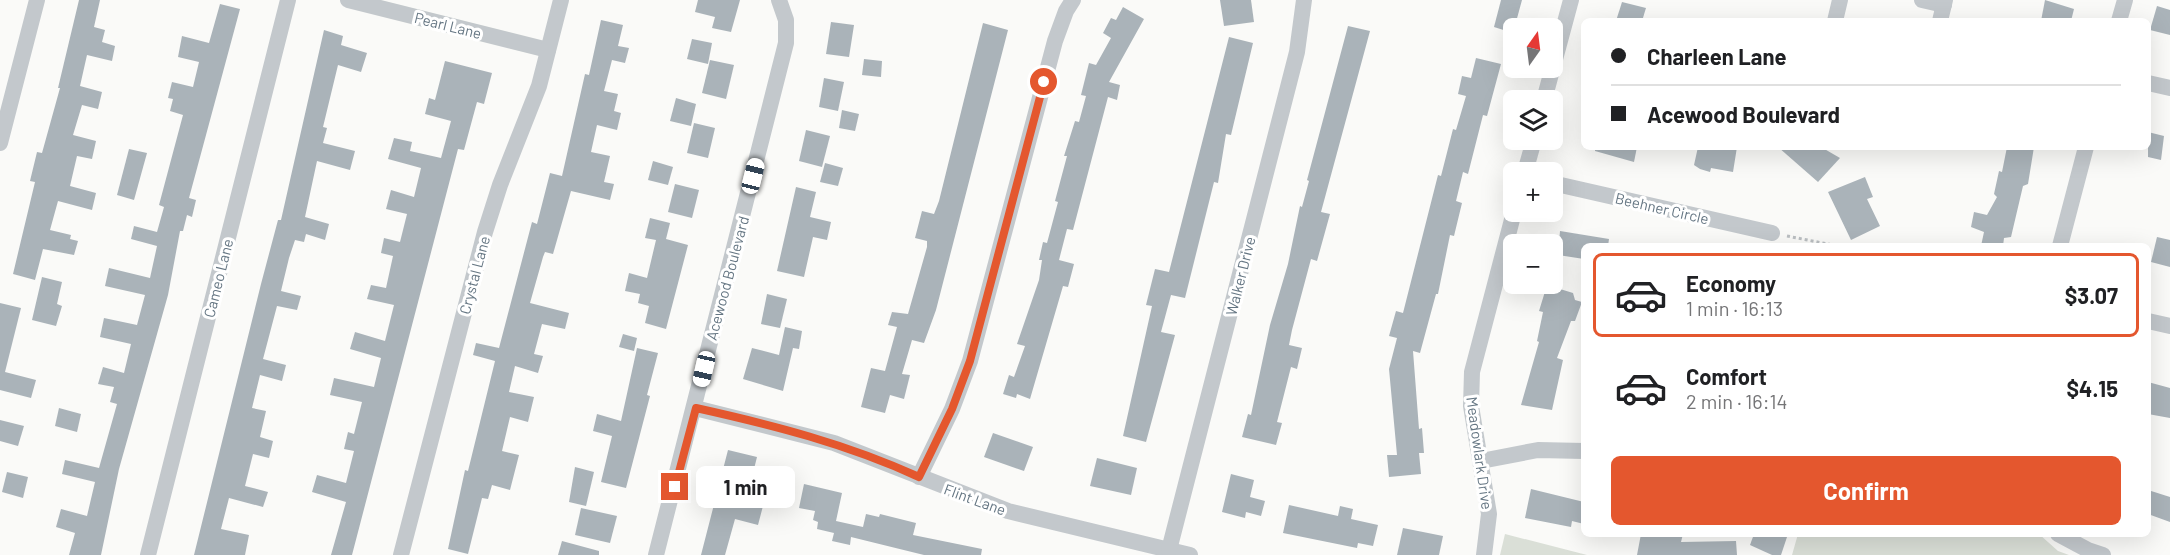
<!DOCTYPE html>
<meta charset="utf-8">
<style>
body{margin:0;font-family:Barlow,sans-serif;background:#f6f6f6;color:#202124;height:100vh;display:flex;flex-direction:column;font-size:22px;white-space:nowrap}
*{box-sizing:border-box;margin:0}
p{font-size:20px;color:#757577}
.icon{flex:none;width:33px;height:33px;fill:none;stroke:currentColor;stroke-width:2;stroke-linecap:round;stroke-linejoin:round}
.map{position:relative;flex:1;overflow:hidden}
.details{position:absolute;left:1581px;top:243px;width:570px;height:294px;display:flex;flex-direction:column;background:#fff;border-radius:9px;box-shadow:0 6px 24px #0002}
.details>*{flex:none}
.guide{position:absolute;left:1581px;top:18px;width:570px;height:132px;border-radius:9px;box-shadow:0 6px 24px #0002;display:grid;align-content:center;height:132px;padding:0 30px;background:#fff}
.needle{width:39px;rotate:14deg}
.controls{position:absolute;left:1503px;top:18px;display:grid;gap:12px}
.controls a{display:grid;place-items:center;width:60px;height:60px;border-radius:9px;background:#fff;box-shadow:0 6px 24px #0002;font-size:30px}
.end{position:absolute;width:27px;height:27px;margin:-14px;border:8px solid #e4572e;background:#fff;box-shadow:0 0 0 3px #fff}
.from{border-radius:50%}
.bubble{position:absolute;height:42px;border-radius:9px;background:#fff;box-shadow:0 6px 24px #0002;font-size:20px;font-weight:700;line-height:42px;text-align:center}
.car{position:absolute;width:18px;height:36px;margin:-18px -9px;border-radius:8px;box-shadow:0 0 4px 2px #0007;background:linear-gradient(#fff 24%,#345 0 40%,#fff 0 76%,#345 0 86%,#fff 0)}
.guide b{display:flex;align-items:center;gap:21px;height:57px;font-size:22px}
.guide b+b{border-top:2px solid #e0e0e0}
.guide i{width:15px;height:15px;background:#202124}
ul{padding:10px 0 0;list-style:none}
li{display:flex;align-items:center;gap:18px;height:84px;margin:0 12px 9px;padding:0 18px;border:3px solid transparent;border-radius:9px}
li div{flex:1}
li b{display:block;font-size:22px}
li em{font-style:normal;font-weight:700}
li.active{border-color:#e4572e}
li>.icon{width:54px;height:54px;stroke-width:1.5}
.cta{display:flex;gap:12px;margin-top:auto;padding:12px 30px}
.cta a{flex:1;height:69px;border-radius:9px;background:#e4572e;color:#fff;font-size:24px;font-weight:700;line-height:69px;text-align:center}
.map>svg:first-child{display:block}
</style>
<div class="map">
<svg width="2170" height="555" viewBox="0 0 2170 555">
<rect width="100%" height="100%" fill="#fafaf8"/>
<!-- green -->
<g fill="#dadfd7">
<polygon points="1505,534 1587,555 1500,555"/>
<polygon points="1798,534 2039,534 2058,551 2069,555 1792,555"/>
</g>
<!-- building -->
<g fill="#aab3b9">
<polygon points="79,0 100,0 94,27 105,30 102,42 115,46 112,61 87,55 80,86 102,92 98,109 82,105 73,135 96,141 92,159 77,156 70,186 96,193 92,210 58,201 50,230 71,235 70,239 78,241 74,255 43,249 35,280 13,274 35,182 30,181 37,152 42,153 60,88 58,88"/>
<polygon points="698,0 740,0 731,32 712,28 715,17 695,12"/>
<polygon points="1220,0 1251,0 1254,22 1224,26"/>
<polygon points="1501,0 1522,0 1513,33 1494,27"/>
<polygon points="2045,0 2074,9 2071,21 2041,21"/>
<polygon points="1622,2 1646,8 1642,21 1616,21"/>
<polygon points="220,4 240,9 189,198 196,200 192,217 187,215 183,231 180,231 168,295 119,469 101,555 69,555 75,533 56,527 61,509 87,516 95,482 62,474 65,460 99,468 117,404 110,402 114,387 98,384 103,367 124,373 131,344 100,337 104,318 137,325 145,295 105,286 109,268 150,278 157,246 131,239 134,226 157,232 164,207 159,205 183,115 170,111 173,99 168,98 172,82 193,87 199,62 178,57 182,36 209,43"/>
<polygon points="2157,6 2170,10 2170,35 2150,30"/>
<polygon points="1123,7 1144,19 1109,82 1120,85 1117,100 1108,97 1073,230 1067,229 1059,260 1074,264 1068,287 1063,286 1030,399 1017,394 1016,398 1003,394 1009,375 1014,377 1025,346 1017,344 1039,280 1042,260 1039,260 1043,242 1047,243 1058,202 1055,201 1067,156 1064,156 1075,121 1079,122 1086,96 1081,95 1089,63 1096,65 1111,38 1103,33 1111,18 1116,20"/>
<polygon points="601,20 623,25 618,46 629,48 625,63 612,60 604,91 618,94 614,111 621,113 617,130 597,125 591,152 610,156 604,182 614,184 610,200 571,191 553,254 545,252 543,257 530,303 569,313 565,329 542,324 534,354 543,356 538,373 515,366 509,392 534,397 528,422 510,417 502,451 519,455 510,490 492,485 488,499 482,498 468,554 448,549 465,470 468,471 495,361 473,355 476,343 499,348 532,222 537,224 550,173 562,176 585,74 589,75"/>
<polygon points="831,22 854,25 849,57 826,54"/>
<polygon points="983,23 1008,30 936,310 924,343 912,340 902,374 910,375 904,399 890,395 885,413 861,407 871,368 885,371 897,327 888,325 892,312 908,314 927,247 927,241 915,238 922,211 934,214 939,201"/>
<polygon points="1348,26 1370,31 1321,212 1330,214 1317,261 1311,259 1292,330 1289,345 1302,348 1297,369 1291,367 1277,422 1282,423 1276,445 1242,437 1248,414 1251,415 1270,325 1288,264 1300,206 1302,207 1309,181 1307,180"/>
<polygon points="324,30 343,36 341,45 367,53 361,72 338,65 323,127 327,128 323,143 355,151 350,170 317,161 305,217 329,224 325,240 306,234 304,242 295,240 289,258 281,291 301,296 297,310 277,306 263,359 286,365 282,381 260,375 252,408 266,411 260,437 273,441 269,458 253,454 245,486 268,492 263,507 229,498 221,529 249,535 245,555 194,555 261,284 278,220 281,220"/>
<polygon points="1229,37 1253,43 1231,135 1226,134 1218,183 1214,182 1185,298 1171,295 1161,332 1175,335 1146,442 1123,436 1152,306 1146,305 1155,269 1169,272"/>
<polygon points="692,39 712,43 708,64 687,59"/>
<polygon points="1476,58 1501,64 1487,116 1483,115 1468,174 1463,172 1456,201 1462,203 1454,236 1450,235 1438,294 1436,294 1420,353 1413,351 1419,429 1422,428 1424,453 1419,453 1421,474 1389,477 1387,455 1397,455 1389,369 1397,338 1389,336 1396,311 1403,313 1438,175 1441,176 1453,129 1456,130 1466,96 1458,94 1462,76 1471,78"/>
<polygon points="864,59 882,61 881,77 862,75"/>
<polygon points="710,60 734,65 726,99 702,93"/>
<polygon points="445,61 492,73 484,104 477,102 464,150 458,149 352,555 331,555 346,502 312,492 317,475 346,483 354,451 344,449 348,432 354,434 362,402 330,395 334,378 374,387 381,358 350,349 355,332 385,341 394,305 367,299 371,285 386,288 393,256 381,253 384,238 400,242 407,214 386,209 391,190 414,197 421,168 388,159 394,138 412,142 410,151 441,158 451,121 425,114 429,98 435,100"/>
<polygon points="824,78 844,82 838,111 819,107"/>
<polygon points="676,98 696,104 691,126 670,121"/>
<polygon points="842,110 859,114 855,131 839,128"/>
<polygon points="694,123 715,128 708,158 687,153"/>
<polygon points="806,130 830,136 822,167 799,161"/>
<polygon points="2148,132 2164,136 2161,160 2148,157"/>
<polygon points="1595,147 1637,147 1634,162 1595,151"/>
<polygon points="1698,147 1737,147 1733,172 1711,168 1710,172 1700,169 1694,165"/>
<polygon points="1778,147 1821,147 1840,158 1818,182"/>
<polygon points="2007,147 2034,147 2028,184 2023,186 2011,237 2004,238 2003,246 1981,246 1984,232 1971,227 1974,212 1987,215 1997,197 1994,194 1999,171 2002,172"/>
<polygon points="129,149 147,153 134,200 117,195"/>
<polygon points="653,161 673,167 668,185 648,180"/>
<polygon points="825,163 843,168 838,186 820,182"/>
<polygon points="1865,177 1873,197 1867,199 1880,226 1851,240 1828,192"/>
<polygon points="675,184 699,190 692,218 668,212"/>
<polygon points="796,187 816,192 810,217 831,222 827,240 813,237 804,277 777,271"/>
<polygon points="650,218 670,223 666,239 688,245 666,329 645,323 649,306 638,303 640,294 625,291 629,273 647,278 656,240 645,238"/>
<polygon points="1560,231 1609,239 1608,246 1584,246 1584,259 1558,255"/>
<polygon points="2157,237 2170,240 2170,267 2151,262"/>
<polygon points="42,277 62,282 57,304 62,306 56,326 32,320"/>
<polygon points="1547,285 1573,293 1575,300 1582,302 1575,321 1571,321 1557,358 1563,360 1552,410 1521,405 1539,342 1537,341 1543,312 1539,311"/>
<polygon points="767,294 787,299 780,328 761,324"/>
<polygon points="0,303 21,308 5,372 36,380 31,398 0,390"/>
<polygon points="785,327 802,331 799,349 793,348 783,391 743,379 752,348 779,355"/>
<polygon points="623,334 637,338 634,351 619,347"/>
<polygon points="637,348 658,353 647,395 650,396 626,488 601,482 612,436 593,431 597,414 621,421"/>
<polygon points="2148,382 2170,388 2170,418 2148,414"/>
<polygon points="59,408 81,414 77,432 55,426"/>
<polygon points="0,420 24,426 18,446 0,441"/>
<polygon points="993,433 1033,447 1024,471 984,457"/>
<polygon points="728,450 757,457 746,501 763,506 758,525 735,519 725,555 701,555"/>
<polygon points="1097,458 1137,468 1131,495 1090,486"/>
<polygon points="575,467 594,472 586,506 569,502"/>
<polygon points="7,472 28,477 23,498 2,492"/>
<polygon points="1231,474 1254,480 1250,497 1265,501 1261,516 1246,512 1245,518 1222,512"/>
<polygon points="804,484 842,493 836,521 863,527 866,514 879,517 880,514 916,523 913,535 982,549 981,555 924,555 851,537 850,545 832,541 834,533 817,529 818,522 813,520 815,511 799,508"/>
<polygon points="1531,489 1584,502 1584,524 1572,521 1571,527 1525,518"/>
<polygon points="2148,490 2170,497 2170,522 2148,514"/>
<polygon points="1289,505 1338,516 1340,506 1353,509 1351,519 1378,525 1373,546 1358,543 1357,548 1283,533"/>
<polygon points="581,508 617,516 610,543 575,535"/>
<polygon points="1403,528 1443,536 1439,555 1397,555"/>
<polygon points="1641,534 1683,534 1681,542 1736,541 1737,555 1637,555"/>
<polygon points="1754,534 1788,534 1781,555 1772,555 1750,545"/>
<polygon points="562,541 599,551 599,555 558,555"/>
</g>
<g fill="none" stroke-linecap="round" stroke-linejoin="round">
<!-- path -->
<polyline stroke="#bbbfc2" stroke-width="3" stroke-dasharray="3 3" stroke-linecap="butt" points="1787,236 1838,246"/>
<!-- minor -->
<g stroke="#c3c8cc" stroke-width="16">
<polyline points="348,0 548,50"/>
<polyline points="1922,0 1944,5"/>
<polyline points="1835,21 1840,0"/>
<polyline points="1940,21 1945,0"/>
<polyline points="2119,21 2125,0"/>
<polyline points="2148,83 2170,88"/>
<polyline points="1544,100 1571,0"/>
<polyline points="0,143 37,0"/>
<polyline points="1525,172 1534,140"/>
<polyline points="1552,183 1772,233"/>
<polyline points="2060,246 2086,147"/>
<polyline points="2148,321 2170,326"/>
<polyline points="695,408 834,443 1008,511 1190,555"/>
<polyline points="1481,461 1538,450 1584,451"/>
<polyline points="919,477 952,409 970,361 1055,41 1066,11 1073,0"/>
<polyline points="2058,534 2088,550 2103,555"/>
<polyline points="1169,550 1297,52 1304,0"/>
<polyline points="148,555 288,0"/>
<polyline points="401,555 485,232 500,185 539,86 561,0"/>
<polyline points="656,555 786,43 786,20 779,0"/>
<polyline points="1484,555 1489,514 1471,406 1472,372 1514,212"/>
</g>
</g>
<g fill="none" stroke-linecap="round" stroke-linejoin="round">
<!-- route -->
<path stroke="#e4572e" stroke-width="8" d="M675,487L696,408C773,425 847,444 919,477L952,409L970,361L1044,82"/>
</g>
<g text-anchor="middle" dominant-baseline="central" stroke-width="6" stroke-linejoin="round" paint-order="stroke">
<!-- street labels -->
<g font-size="15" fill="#657683" stroke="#fff">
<text transform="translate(448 25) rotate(14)">Pearl Lane</text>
<text transform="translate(1662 208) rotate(13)">Beehner Circle</text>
<text transform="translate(474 275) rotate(-75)">Crystal Lane</text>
<text transform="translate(1240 276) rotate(-76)">Walker Drive</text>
<text transform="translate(218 278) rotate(-76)">Cameo Lane</text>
<text transform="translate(727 278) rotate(-75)">Acewood Boulevard</text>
<text transform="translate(1480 453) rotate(82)">Meadowlark Drive</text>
<text transform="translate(975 499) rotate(20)">Flint Lane</text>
</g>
</g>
</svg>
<div class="controls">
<a><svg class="needle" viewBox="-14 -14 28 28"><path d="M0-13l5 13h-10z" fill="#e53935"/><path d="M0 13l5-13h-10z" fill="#757577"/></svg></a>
<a><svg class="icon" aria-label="layers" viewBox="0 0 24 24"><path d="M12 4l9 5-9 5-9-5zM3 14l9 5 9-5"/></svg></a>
<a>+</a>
<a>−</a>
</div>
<i class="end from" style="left:1044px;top:82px"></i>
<i class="end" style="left:675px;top:487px"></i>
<div class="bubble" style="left:696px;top:466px;width:99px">1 min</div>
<i class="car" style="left:753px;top:176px;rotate:14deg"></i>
<i class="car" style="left:704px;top:369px;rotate:193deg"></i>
<div class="guide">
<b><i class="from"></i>Charleen Lane</b>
<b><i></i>Acewood Boulevard</b>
</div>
<section class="details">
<ul>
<li class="active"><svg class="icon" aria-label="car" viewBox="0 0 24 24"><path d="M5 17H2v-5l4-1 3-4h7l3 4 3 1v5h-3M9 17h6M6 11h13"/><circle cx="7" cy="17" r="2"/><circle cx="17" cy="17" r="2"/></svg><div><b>Economy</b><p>1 min · 16:13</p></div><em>$3.07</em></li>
<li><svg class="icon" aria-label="car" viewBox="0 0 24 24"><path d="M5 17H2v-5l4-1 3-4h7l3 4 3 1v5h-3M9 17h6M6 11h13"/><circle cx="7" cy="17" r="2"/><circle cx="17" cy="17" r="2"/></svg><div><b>Comfort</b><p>2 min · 16:14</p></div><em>$4.15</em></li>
</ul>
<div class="cta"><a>Confirm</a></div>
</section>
</div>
